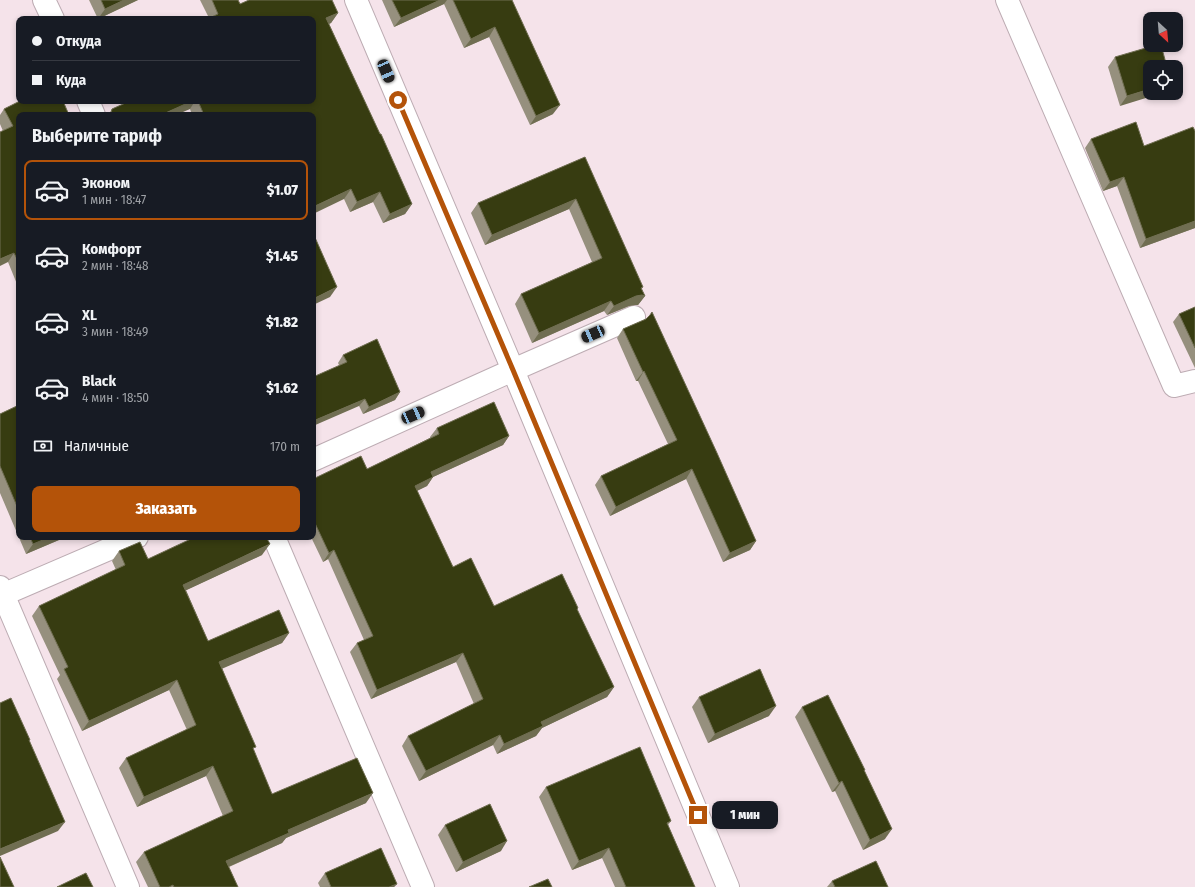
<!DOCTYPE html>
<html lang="ru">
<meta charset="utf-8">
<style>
body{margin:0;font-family:"Fira Sans Condensed",sans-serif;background:#242831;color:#f1f3f6;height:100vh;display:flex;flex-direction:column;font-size:15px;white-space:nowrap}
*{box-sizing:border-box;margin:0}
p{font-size:13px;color:#9ea1a6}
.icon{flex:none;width:22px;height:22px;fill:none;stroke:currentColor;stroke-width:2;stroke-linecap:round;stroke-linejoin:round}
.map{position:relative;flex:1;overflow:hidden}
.sheet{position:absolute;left:16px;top:112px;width:300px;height:428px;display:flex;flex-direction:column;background:#171b24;border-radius:8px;box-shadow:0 2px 6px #0003}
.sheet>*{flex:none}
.banner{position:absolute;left:16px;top:16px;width:300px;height:88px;border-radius:8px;box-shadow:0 2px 6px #0003;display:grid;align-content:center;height:88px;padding:0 16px;background:#171b24}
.needle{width:26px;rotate:154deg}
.buttons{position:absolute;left:1143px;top:12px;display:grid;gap:8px}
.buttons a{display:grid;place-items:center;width:40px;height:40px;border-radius:8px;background:#171b24;box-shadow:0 2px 6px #0003;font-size:20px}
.end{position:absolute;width:18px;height:18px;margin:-9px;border:5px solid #b45309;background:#fff;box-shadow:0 0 0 2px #fff}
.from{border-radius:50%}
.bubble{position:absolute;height:28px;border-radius:8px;background:#171b24;box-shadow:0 2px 6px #0003;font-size:13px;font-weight:800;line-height:28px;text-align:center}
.car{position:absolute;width:12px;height:24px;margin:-12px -6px;border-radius:5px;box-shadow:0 0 3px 1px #0007;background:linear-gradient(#222 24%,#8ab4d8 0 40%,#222 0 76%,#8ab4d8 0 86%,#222 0)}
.banner b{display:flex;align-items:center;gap:14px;height:38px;font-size:15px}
.banner b+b{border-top:1px solid #363941}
.banner i{width:10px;height:10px;background:#f1f3f6}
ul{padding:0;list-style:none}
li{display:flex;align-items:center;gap:12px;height:60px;margin:0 8px 6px;padding:0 8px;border:2px solid transparent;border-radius:8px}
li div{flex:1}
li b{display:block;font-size:15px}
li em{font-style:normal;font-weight:800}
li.selected{border-color:#b45309}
li>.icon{width:36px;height:36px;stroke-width:1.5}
h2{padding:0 16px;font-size:18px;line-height:48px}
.pay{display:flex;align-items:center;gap:10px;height:44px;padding:0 16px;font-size:15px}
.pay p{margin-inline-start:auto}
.cta{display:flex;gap:8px;margin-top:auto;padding:8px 16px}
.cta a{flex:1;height:46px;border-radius:8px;background:#b45309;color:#fff;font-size:16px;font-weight:800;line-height:46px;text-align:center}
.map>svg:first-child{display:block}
</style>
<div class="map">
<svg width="1195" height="887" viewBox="0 0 1195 887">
<rect width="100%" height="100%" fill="#f5e3ea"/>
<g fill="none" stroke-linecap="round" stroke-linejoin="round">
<defs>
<g id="street">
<polyline points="44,0 53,19"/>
<polyline points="356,0 513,370 728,887"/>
<polyline points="1007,0 1174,386 1195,381"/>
<polyline points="88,101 94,115"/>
<polyline points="313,460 513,370 634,317"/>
<polyline points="274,537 423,887"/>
<polyline points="0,587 128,887"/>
<polyline points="0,596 137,537"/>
</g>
</defs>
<!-- street casing -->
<use href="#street" stroke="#bdacb3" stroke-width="24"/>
<!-- street -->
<use href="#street" stroke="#fff" stroke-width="22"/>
</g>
<!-- wall -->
<g fill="#96907e">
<polygon points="89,0 138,0 98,19"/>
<polygon points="200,0 238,0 240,4 338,13 331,23 329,24 412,204 405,214 383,223 373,202 350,212 344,199 313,115 192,115 190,109 109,114 112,109 130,101 313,101 209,18"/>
<polygon points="382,0 512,0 553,114 530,125 489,37 464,48 444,4 394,27"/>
<polygon points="1115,57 1167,67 1120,106 1108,67"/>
<polygon points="4,109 19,115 19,289 8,262 3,131 0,124 0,115"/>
<polygon points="1091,139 1144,146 1195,228 1140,248 1117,186 1103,191 1085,148"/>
<polygon points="585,157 645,296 638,305 635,305 629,306 607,315 604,311 532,343 515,304 521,294 592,262 569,209 485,245 471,213 478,203"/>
<polygon points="1195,307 1195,368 1173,322 1179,314"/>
<polygon points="652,312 756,541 750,550 723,562 686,479 610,516 595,485 601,476 668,444 638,381 636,381 617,338 623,329 646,319 649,317"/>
<polygon points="343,355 400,392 395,400 363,414 338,363"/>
<polygon points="19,405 19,537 66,537 26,554 0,493 0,414"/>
<polygon points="437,428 509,436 503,445 433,477 427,486 417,491 453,567 494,606 578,608 577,610 614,687 607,697 542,728 536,736 497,754 493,745 419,781 402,746 408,736 474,704 456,662 371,699 350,652 357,643 364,640 328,559 323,562 311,537 313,537 313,479 367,469 430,438 430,437"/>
<polygon points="119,551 148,559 262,555 186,590 208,641 289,633 282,643 222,668 253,750 272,794 366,803 286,838 282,843 229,867 238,887 148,887 136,862 144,852 223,816 206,776 137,807 119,768 126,758 187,730 169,690 82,731 57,679 60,675 32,616 39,606 116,570 112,561"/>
<polygon points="699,697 769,716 708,743 692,707"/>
<polygon points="802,707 865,770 864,771 885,839 863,850 835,791 832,792 795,717"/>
<polygon points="546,787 671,821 668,825 695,887 615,887 602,858 572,870 539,797"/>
<polygon points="445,825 501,851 456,872 438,835"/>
<polygon points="325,873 397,884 394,887 320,887 318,883"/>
<polygon points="832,881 888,887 827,887"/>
</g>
<!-- shaded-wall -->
<g fill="#706e52">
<polygon points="124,0 138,0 98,19 105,9"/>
<polygon points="440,0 447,0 444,4 394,27 401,18"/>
<polygon points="338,13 331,23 319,28 326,18"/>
<polygon points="495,27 489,37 464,48 471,39"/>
<polygon points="1150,89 1150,93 1162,93 1120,106 1127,96"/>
<polygon points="192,101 195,101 190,109 176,115 161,115"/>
<polygon points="560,105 553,114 530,125 536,116"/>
<polygon points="1124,177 1117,186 1103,191 1110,182"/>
<polygon points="351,189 344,199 313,214 313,207"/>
<polygon points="380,192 373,202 350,212 357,202"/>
<polygon points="576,199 569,209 485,245 492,235"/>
<polygon points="412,204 405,214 383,223 390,214"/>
<polygon points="1195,221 1195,228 1140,248 1146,239"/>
<polygon points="14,253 8,262 0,266 0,259"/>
<polygon points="337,287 330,297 313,305 313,299"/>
<polygon points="643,287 637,296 642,295 645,296 638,305 635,305 629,306 607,315 614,306"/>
<polygon points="611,301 604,311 532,343 539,333"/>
<polygon points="644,371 638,381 636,381 643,372"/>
<polygon points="400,392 395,400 363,414 369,407"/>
<polygon points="365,399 359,406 313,426 313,421"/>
<polygon points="509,436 503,445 433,477 427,486 408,495 415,486 431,472"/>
<polygon points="692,469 686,479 610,516 616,507"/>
<polygon points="50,537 66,537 26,554 33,544"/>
<polygon points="756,541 750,550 723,562 730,553"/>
<polygon points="270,544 262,555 176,595 183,585"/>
<polygon points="334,550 328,559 323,562 329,553"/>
<polygon points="289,633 282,643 212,673 219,662"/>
<polygon points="463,653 456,662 371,699 377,690"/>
<polygon points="177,680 169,690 82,731 89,721"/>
<polygon points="614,687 607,697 542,728 536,736 497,754 504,744 541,722"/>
<polygon points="776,706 769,716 708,743 715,734"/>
<polygon points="500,735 493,745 419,781 426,771"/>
<polygon points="213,766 206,776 137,807 144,797"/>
<polygon points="842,781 835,791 832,792 839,783"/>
<polygon points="373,793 366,803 286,838 282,843 219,871 226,861 288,830"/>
<polygon points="65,822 58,831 0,856 0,849"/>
<polygon points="892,829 885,839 863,850 870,840"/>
<polygon points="507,841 501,851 456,872 463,862"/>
<polygon points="609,848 602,858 572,870 579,861"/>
<polygon points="397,884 394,887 389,887"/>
</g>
<!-- building -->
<g fill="#373c11" stroke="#706e52">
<polygon points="101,0 124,0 105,9"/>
<polygon points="212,0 238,0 240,4 249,0 332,0 338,13 326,18 380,134 381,134 412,204 390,214 380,192 357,202 351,189 313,207 313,115 204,115 198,101 313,101 313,19 207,19 218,14"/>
<polygon points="392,0 440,0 401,18"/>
<polygon points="453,0 512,0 560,105 536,116 495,27 471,39"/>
<polygon points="1156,45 1161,45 1167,67 1150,67 1150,89 1127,96 1115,57"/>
<polygon points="20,101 63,101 69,115 19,115 19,263 14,253 0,259 0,132 13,126 4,109"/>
<polygon points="130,101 192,101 161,115 108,115 111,113 112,109"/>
<polygon points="1136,122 1144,146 1193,127 1195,131 1195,221 1146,239 1124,177 1110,182 1091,139"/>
<polygon points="585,157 643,287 641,288 645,296 642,295 636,296 614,306 611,301 539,333 521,294 602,258 576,199 492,235 478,203"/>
<polygon points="313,233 337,287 313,299"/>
<polygon points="1195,307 1195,348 1179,314"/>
<polygon points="652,312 717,453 756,541 730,553 692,469 616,507 601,476 677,440 644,371 643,372 623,329 646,319 650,315"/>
<polygon points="377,339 400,392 369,407 365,399 313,421 313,377 347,362 343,355"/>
<polygon points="494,402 509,436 431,472 433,477 415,486 453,567 471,558 494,606 562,574 578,608 577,609 614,687 541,722 543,726 504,744 500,735 426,771 408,736 483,699 463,653 377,690 357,643 373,636 334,550 329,553 313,519 313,479 361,456 367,469 439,434 437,428"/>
<polygon points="19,405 19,511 0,466 0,414"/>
<polygon points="30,537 50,537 33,544"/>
<polygon points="195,537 266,537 270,544 183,585 208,641 279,610 289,633 219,662 256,747 253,748 272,794 357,758 373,793 288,830 289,833 226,861 238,887 174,887 173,885 169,887 160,887 144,852 233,811 213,766 144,797 126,758 196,725 177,680 89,721 64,669 68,667 39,606 125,565 119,551 140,542 148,559"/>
<polygon points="760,669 776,706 715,734 699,697"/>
<polygon points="828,695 865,770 864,770 892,829 870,840 842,781 839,783 802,707"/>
<polygon points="11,698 30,740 29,740 65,822 0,849 0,703"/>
<polygon points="640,747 671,821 667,823 695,887 626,887 609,848 579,861 546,787"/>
<polygon points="490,804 507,841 463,862 445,825"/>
<polygon points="381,848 397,884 389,887 331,887 325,873"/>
<polygon points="0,857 14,887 0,887"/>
<polygon points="876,861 888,887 835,887 832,881"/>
<polygon points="86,873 93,887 57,887"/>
<polygon points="548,879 552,887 529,887"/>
</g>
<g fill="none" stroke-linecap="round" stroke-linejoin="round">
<!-- route -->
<polyline stroke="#b45309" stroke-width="5" points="398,100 513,370 698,815"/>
</g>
</svg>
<div class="buttons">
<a><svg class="needle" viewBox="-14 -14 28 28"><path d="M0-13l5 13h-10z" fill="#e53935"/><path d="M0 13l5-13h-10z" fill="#9ea1a6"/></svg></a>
<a><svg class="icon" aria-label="locate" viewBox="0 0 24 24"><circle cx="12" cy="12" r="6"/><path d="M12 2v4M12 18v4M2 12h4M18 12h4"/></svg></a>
</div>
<i class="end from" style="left:398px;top:100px"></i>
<i class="end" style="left:698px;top:815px"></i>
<div class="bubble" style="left:712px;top:801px;width:66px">1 мин</div>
<i class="car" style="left:386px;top:71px;rotate:157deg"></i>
<i class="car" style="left:593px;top:334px;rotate:247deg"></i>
<i class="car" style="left:413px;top:415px;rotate:66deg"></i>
<div class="banner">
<b><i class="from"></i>Откуда</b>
<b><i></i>Куда</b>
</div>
<section class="sheet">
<h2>Выберите тариф</h2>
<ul>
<li class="selected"><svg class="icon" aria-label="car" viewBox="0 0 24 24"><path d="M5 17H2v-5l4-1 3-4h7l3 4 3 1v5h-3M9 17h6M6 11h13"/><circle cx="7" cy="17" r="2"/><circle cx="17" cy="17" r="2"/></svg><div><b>Эконом</b><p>1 мин · 18:47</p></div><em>$1.07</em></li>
<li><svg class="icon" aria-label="car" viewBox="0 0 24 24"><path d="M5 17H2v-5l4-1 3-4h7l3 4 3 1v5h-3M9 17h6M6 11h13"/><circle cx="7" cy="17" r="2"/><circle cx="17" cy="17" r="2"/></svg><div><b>Комфорт</b><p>2 мин · 18:48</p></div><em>$1.45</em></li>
<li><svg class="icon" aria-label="car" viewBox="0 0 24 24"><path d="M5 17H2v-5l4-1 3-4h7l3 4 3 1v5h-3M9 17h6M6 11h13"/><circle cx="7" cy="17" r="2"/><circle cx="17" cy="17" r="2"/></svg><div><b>XL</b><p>3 мин · 18:49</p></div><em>$1.82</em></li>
<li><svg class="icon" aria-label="car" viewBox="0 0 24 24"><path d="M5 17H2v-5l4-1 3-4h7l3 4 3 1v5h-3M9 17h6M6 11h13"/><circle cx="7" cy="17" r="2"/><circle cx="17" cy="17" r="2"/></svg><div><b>Black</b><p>4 мин · 18:50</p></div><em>$1.62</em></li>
</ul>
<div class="pay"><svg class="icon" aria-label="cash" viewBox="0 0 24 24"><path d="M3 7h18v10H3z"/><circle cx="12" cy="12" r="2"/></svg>Наличные<p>170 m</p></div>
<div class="cta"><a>Заказать</a></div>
</section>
</div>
